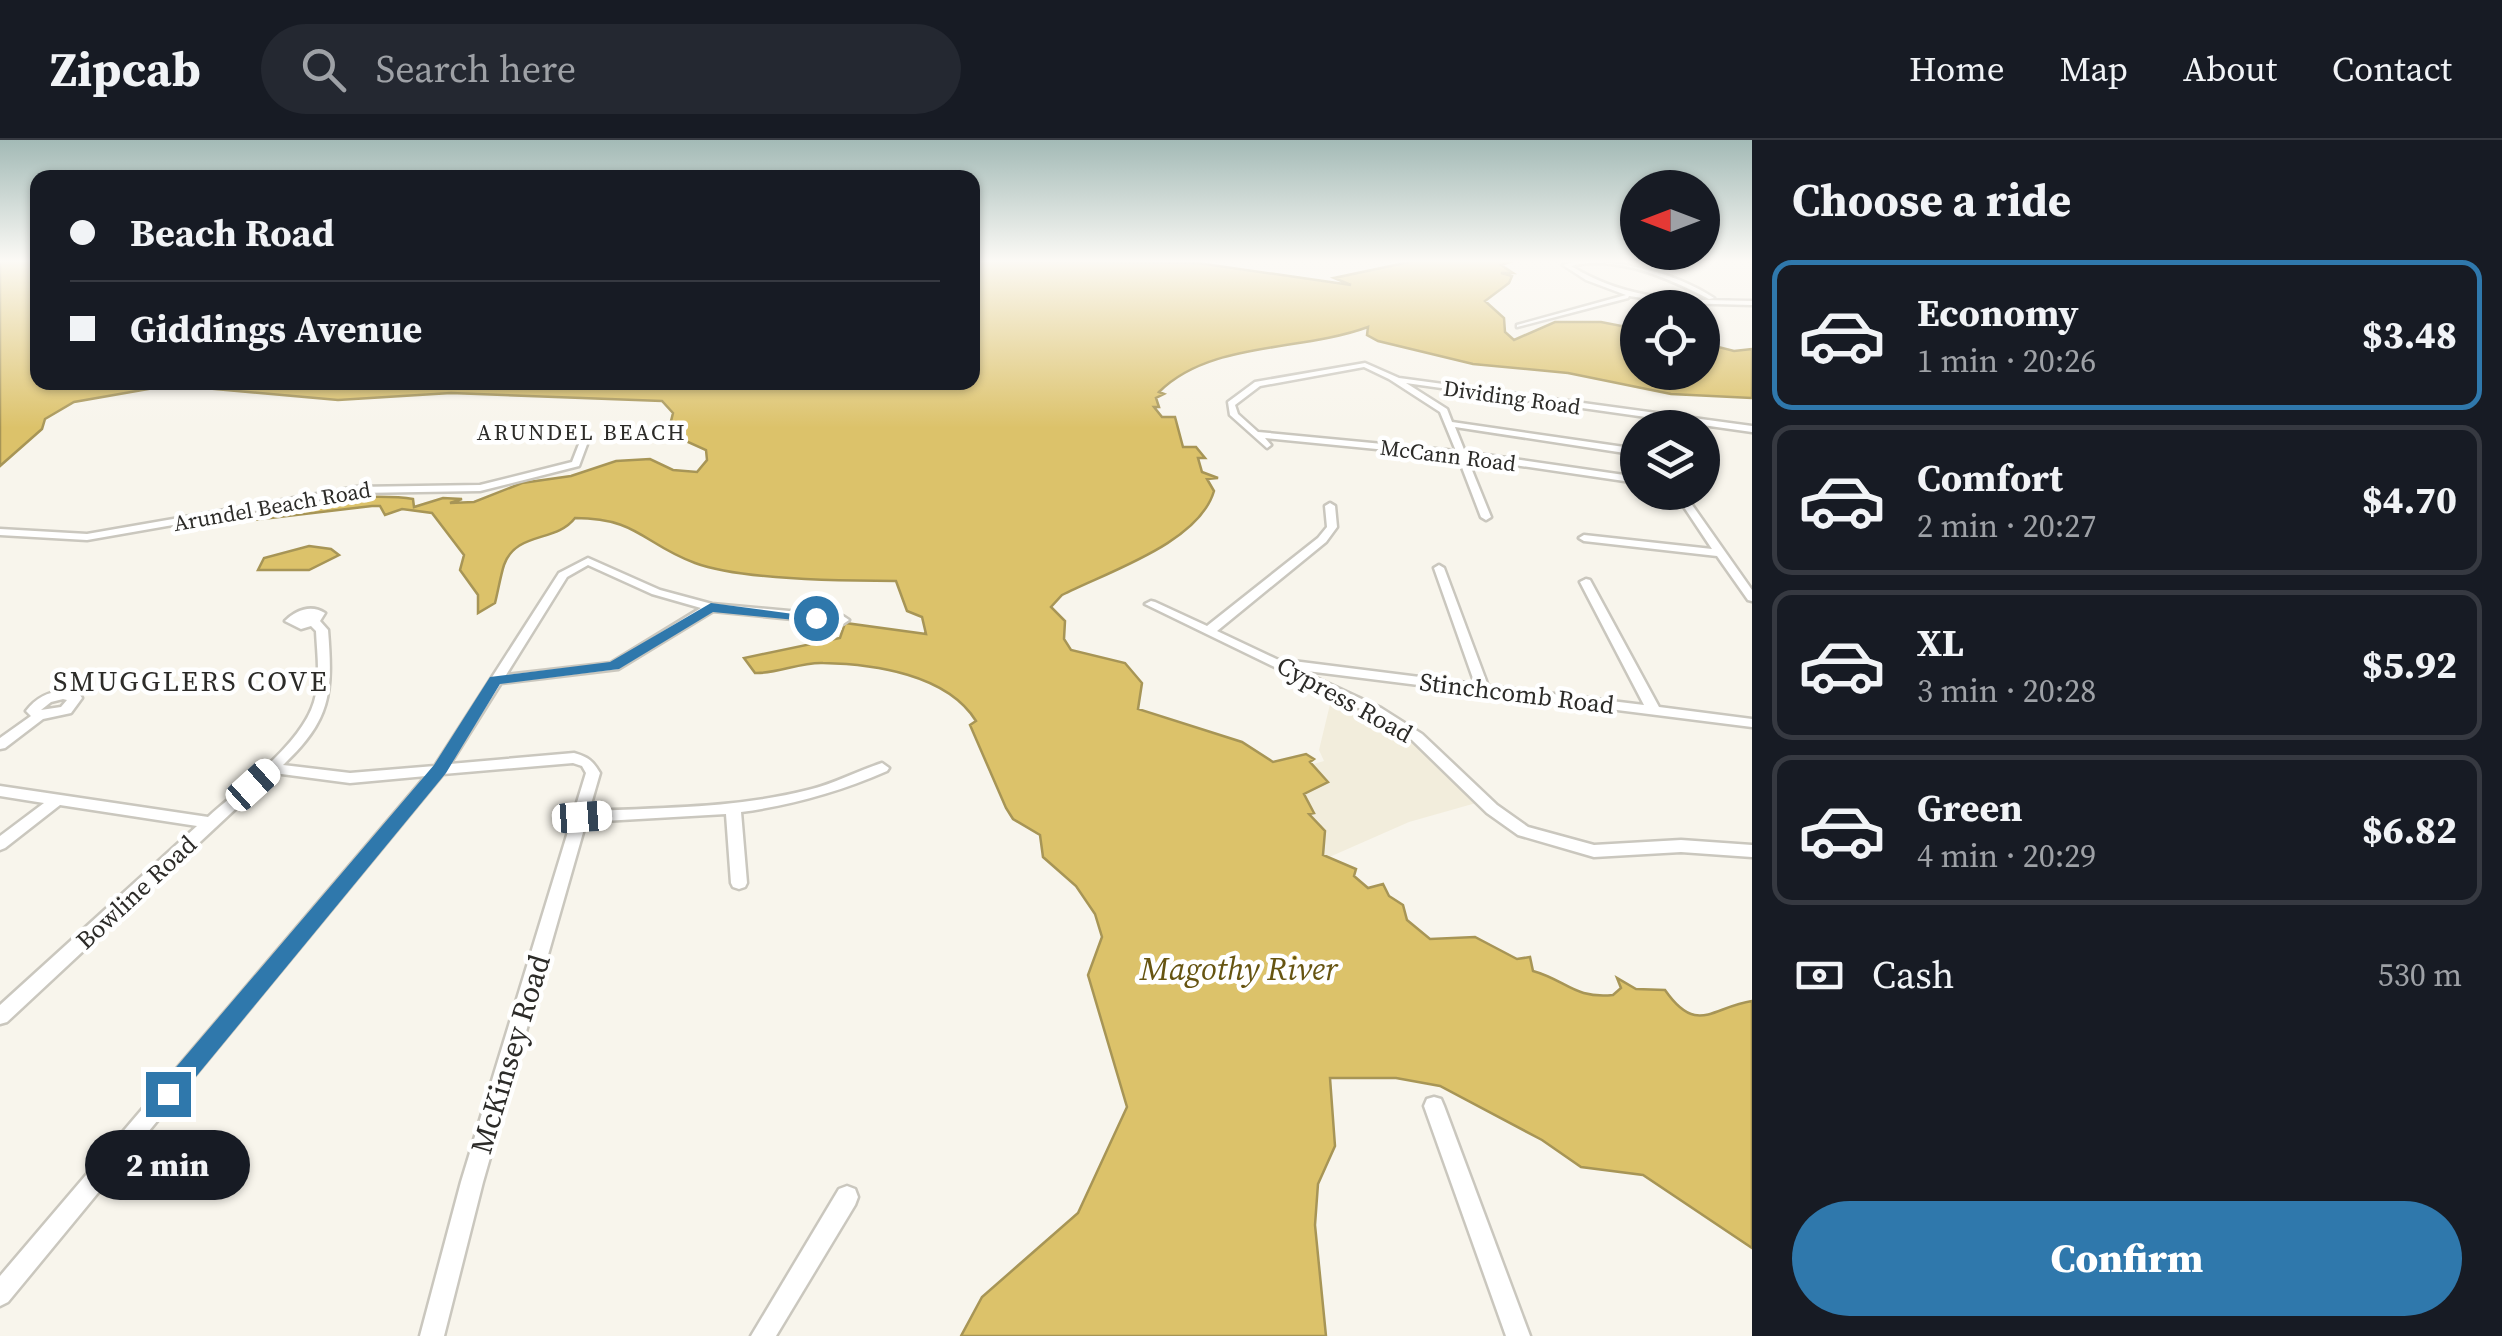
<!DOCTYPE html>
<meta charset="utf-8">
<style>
body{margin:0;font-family:"Source Serif 4",serif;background:#242831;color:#f1f3f6;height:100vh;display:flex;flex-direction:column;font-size:38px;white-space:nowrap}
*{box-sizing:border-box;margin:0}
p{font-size:32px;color:#9ea1a6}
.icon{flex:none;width:55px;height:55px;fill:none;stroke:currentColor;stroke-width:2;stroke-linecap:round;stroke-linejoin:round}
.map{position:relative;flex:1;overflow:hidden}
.details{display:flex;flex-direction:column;background:#171b24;width:750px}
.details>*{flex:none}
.guide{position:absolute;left:30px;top:30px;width:950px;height:220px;border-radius:20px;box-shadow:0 2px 8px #0004;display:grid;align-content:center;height:220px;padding:0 40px;background:#171b24}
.needle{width:65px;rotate:270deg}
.buttons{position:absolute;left:1620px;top:30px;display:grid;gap:20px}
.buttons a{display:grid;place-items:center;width:100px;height:100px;border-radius:50%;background:#171b24;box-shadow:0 2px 8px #0004;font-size:50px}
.end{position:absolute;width:45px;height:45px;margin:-22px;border:12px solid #2f78ac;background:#fff;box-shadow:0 0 0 5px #fff}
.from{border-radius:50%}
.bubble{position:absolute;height:70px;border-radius:35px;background:#171b24;box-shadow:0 2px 8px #0004;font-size:32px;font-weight:800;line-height:70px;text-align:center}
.car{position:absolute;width:30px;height:60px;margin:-30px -15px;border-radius:12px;box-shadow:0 0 8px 2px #0007;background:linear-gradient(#fff 24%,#345 0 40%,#fff 0 76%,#345 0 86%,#fff 0)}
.guide b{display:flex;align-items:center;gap:35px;height:95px;font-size:38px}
.guide b+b{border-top:2px solid #363941}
.guide i{width:25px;height:25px;background:#f1f3f6}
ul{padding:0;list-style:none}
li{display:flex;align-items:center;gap:30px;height:150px;margin:0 20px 15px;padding:0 20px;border:5px solid #363941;border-radius:20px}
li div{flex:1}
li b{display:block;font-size:38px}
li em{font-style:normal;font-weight:800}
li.on{border-color:#2f78ac}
li>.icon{width:90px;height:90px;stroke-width:1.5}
h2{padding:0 40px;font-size:45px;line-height:120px}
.pay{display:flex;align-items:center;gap:25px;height:110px;padding:0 40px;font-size:38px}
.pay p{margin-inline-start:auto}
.action{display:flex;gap:20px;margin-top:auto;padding:20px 40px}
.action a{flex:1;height:115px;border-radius:60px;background:#2f78ac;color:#fff;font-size:40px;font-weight:800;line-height:115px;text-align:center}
header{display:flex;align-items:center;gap:60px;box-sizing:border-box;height:140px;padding:0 50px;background:#171b24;border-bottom:2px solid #363941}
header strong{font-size:48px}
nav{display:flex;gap:55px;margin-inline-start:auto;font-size:35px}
.search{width:700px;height:90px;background:#242831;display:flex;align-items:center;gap:25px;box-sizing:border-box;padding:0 35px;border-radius:55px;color:#9ea1a6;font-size:38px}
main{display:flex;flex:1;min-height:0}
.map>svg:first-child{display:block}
</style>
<header>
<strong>Zipcab</strong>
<div class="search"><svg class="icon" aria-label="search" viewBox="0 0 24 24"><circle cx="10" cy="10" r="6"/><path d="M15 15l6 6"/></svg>Search here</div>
<nav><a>Home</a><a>Map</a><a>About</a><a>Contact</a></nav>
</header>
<main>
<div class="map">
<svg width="1752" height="1196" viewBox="0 0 1752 1196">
<rect width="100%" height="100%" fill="#f8f5ec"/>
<!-- built -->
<polygon fill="#f2eddc" points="1333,552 1413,598 1476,663 1409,682 1293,733 1171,665 1324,621 1319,610"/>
<!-- water -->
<g fill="#dcc26a" stroke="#a79556" stroke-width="2.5">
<path d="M0,121H37L38,242H972L973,121L1198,123L1351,145L1334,138L1414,121H1513L1501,125L1513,133H1501L1512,136L1509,143L1485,161L1504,178L1505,192L1514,200L1555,182H1601L1637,189L1638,232H1702L1703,203L1734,211L1752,209V258L1671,254L1568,233L1473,224L1378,201L1367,195L1368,187C1300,212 1210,201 1159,252L1164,254L1156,258L1159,267H1154L1162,277H1175L1183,307H1196L1205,318H1198L1202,332L1218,338L1207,339L1214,351C1199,403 1107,432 1062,455L1051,467L1065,481L1064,499L1071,510L1125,523L1142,543L1138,569L1242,602L1273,622L1306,614L1314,619L1310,622L1328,642L1304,654L1314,673L1309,674L1325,691L1323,715L1356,729L1354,736L1368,748L1383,744L1389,756L1403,765L1407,780L1430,799L1475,797L1517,819L1530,817L1533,831C1566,840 1574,859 1613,855L1621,848L1617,838L1636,849L1665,850C1697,896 1712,867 1752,861V1108L1643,1035L1581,1027L1542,1000L1440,946L1396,938H1330L1335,1006L1318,1044L1315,1085L1326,1196H961L982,1157L1078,1073L1127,967L1088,835L1102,797L1095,774L1076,746L1043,717L1040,695L1013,679L1006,668L970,585L976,581C947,534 873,524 823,523C800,522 777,534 755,533L744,518L840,498L845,483L926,494L922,477L907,471L896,441C846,441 740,440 695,423C643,404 638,378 575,378C556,403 516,391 504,425C501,434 498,451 495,463L478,473V455L460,430L464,415L432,373L402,369L385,375L380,366H372L254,380C274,358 382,353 413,359L414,367L443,358L462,359L450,363L474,362L522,343L571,336L616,321L650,319L673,330L697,332L707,320L706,310L668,293L673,273L662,261L451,253L338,260L171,245L74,262L45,279L42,289L0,326Z"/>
<polygon points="309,406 331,409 339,415 309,430 258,430 264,418"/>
</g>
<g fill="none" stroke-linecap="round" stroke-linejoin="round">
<defs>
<g id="minor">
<path d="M1576,121C1623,121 1674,132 1714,158L1709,159C1670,139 1616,114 1571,126C1631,163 1684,159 1752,161V165L1678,163L1629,156L1628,158L1517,187V185L1626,155L1586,140L1563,125Z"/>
<polygon points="1702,181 1706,183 1706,185 1702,186"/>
<path d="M1365,223L1399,238L1752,286V292L1406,243L1447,269L1452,282L1638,309V315L1455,287L1465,312L1638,337V343L1467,318L1491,377L1486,380L1481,377L1458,317L1265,298L1271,305L1267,308L1230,275L1228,262L1255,242ZM1364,227L1389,239L1440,272L1456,311L1258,292L1238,274L1235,265L1260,246Z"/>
<polygon points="585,296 589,299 579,326 480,351 357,353 87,400 0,395 0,389 87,394 357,347 480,345 572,322 581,299"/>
<polygon points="1674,352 1683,352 1752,450 1752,461 1748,460 1717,416 1584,401 1579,398 1584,395 1712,409"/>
<polygon points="1330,363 1335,366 1337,387 1326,402 1217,491 1287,524 1293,521 1475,544 1434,428 1439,425 1444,428 1488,546 1644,565 1580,442 1586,439 1590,440 1659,567 1752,579 1752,587 1299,530 1381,568 1422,594 1497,665 1528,687 1594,705 1681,700 1752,705 1752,717 1681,712 1594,717 1518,695 1487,673 1412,600 1371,574 1145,464 1151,461 1155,462 1207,486 1318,398 1327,387 1325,366"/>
<path d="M588,418L660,450L712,464L843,476L849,480L843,484L713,471L618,529L501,543L450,624L574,613C588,617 593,621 600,633L589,671C662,668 737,668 808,650C834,644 857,631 882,623L889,628L887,631C839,652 792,665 741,672L747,743L745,747L739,749L733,747L731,743L726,674L586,682L483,1042L444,1196H420L461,1042L586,633L582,626L573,623L443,634L8,1162L0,1166V1136L426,636L350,643L274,633L7,882L0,884V865L197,686L60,665L5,708L0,710V696L44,663L0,656V646L208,677C241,647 301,605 314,562C321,539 317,514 316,491L311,486L301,489L285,481C296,470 311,464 325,473L320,481L328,490C333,553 331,580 283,625L350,633L435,626L559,433ZM588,425L652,454L701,468L611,523L506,535L567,437Z"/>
<path d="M63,551L80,555L82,558L71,573L43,579L5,608L0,609V598L31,576L26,571C36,558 47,552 63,551ZM63,559L67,560L61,567L41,570L51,562Z"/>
<polygon points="1434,957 1441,959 1444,966 1530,1196 1506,1196 1424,966 1427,959"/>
<polygon points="847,1046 855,1049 858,1057 855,1065 776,1196 751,1196 839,1049"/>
</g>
</defs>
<!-- minor casing -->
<use href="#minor" stroke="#cac7be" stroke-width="5"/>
<!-- minor -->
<use href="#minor" fill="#fff" fill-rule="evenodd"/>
</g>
<!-- sky -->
<linearGradient id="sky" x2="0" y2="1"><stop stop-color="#a3bab6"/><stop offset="0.42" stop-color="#fcfaf6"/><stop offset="1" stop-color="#fcfaf6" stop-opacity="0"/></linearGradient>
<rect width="1752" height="288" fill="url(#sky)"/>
<!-- route -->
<polygon fill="#2f78ac" points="711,463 823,478 816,482 713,472 619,529 500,544 446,633 176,961 160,961 160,946 434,625 490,537 610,522"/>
<g text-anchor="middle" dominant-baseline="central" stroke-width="9" stroke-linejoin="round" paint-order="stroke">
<!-- far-street labels -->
<g font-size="22" fill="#2c2b28" stroke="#fff">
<text transform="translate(1512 257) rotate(8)">Dividing Road</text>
<text transform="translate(1448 315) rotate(7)">McCann Road</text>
<text transform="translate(272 366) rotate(-10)">Arundel Beach Road</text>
</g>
<!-- far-neighbourhood labels -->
<g font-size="22" letter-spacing="2.5" fill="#2c2b28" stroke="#fff">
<text x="582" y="292">ARUNDEL BEACH</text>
</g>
<!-- street labels -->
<g font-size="25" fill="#2c2b28" stroke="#fff">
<text transform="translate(1517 553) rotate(7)">Stinchcomb Road</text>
<text transform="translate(1345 559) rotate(29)">Cypress Road</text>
<text transform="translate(136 752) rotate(-43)">Bowline Road</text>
</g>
<!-- neighbourhood labels -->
<g font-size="28" letter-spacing="2.5" fill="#2c2b28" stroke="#fff">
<text x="191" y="541">SMUGGLERS COVE</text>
</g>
<!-- near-street labels -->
<g font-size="30" fill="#2c2b28" stroke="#fff">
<text transform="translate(510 914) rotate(-73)">McKinsey Road</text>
</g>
<!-- near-water labels -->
<g font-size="32" font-style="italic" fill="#665411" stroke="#fff">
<text x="1239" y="829">Magothy River</text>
</g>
</g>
</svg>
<div class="buttons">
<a><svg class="needle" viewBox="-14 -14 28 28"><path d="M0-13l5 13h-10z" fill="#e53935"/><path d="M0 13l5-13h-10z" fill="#9ea1a6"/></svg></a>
<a><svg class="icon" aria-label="locate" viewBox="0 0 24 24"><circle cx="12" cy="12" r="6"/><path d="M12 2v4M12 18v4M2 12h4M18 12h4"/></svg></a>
<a><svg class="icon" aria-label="layers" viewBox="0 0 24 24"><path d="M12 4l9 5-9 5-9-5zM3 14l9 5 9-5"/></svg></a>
</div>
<i class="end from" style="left:816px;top:478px"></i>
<i class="end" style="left:168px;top:954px"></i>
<div class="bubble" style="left:85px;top:990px;width:165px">2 min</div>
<i class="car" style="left:253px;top:645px;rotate:48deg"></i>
<i class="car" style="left:582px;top:677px;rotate:86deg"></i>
<div class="guide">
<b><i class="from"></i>Beach Road</b>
<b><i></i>Giddings Avenue</b>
</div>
</div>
<section class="details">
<h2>Choose a ride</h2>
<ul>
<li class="on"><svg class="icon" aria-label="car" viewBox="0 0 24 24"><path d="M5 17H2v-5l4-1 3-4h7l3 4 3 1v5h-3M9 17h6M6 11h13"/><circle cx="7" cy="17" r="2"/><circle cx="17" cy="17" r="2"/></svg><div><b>Economy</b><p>1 min · 20:26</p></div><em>$3.48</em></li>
<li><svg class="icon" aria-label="car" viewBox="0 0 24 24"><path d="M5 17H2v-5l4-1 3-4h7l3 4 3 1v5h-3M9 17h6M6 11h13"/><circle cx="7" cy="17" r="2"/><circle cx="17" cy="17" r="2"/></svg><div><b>Comfort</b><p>2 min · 20:27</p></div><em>$4.70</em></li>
<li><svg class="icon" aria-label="car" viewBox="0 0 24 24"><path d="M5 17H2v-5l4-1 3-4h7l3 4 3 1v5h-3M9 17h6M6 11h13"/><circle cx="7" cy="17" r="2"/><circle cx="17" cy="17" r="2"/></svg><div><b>XL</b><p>3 min · 20:28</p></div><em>$5.92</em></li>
<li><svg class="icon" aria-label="car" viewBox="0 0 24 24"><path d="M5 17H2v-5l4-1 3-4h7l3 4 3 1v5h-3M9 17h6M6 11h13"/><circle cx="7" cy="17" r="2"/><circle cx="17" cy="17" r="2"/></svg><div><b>Green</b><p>4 min · 20:29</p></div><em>$6.82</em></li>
</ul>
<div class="pay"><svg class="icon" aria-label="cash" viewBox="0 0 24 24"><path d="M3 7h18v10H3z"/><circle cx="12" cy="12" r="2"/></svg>Cash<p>530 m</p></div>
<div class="action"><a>Confirm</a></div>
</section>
</main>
